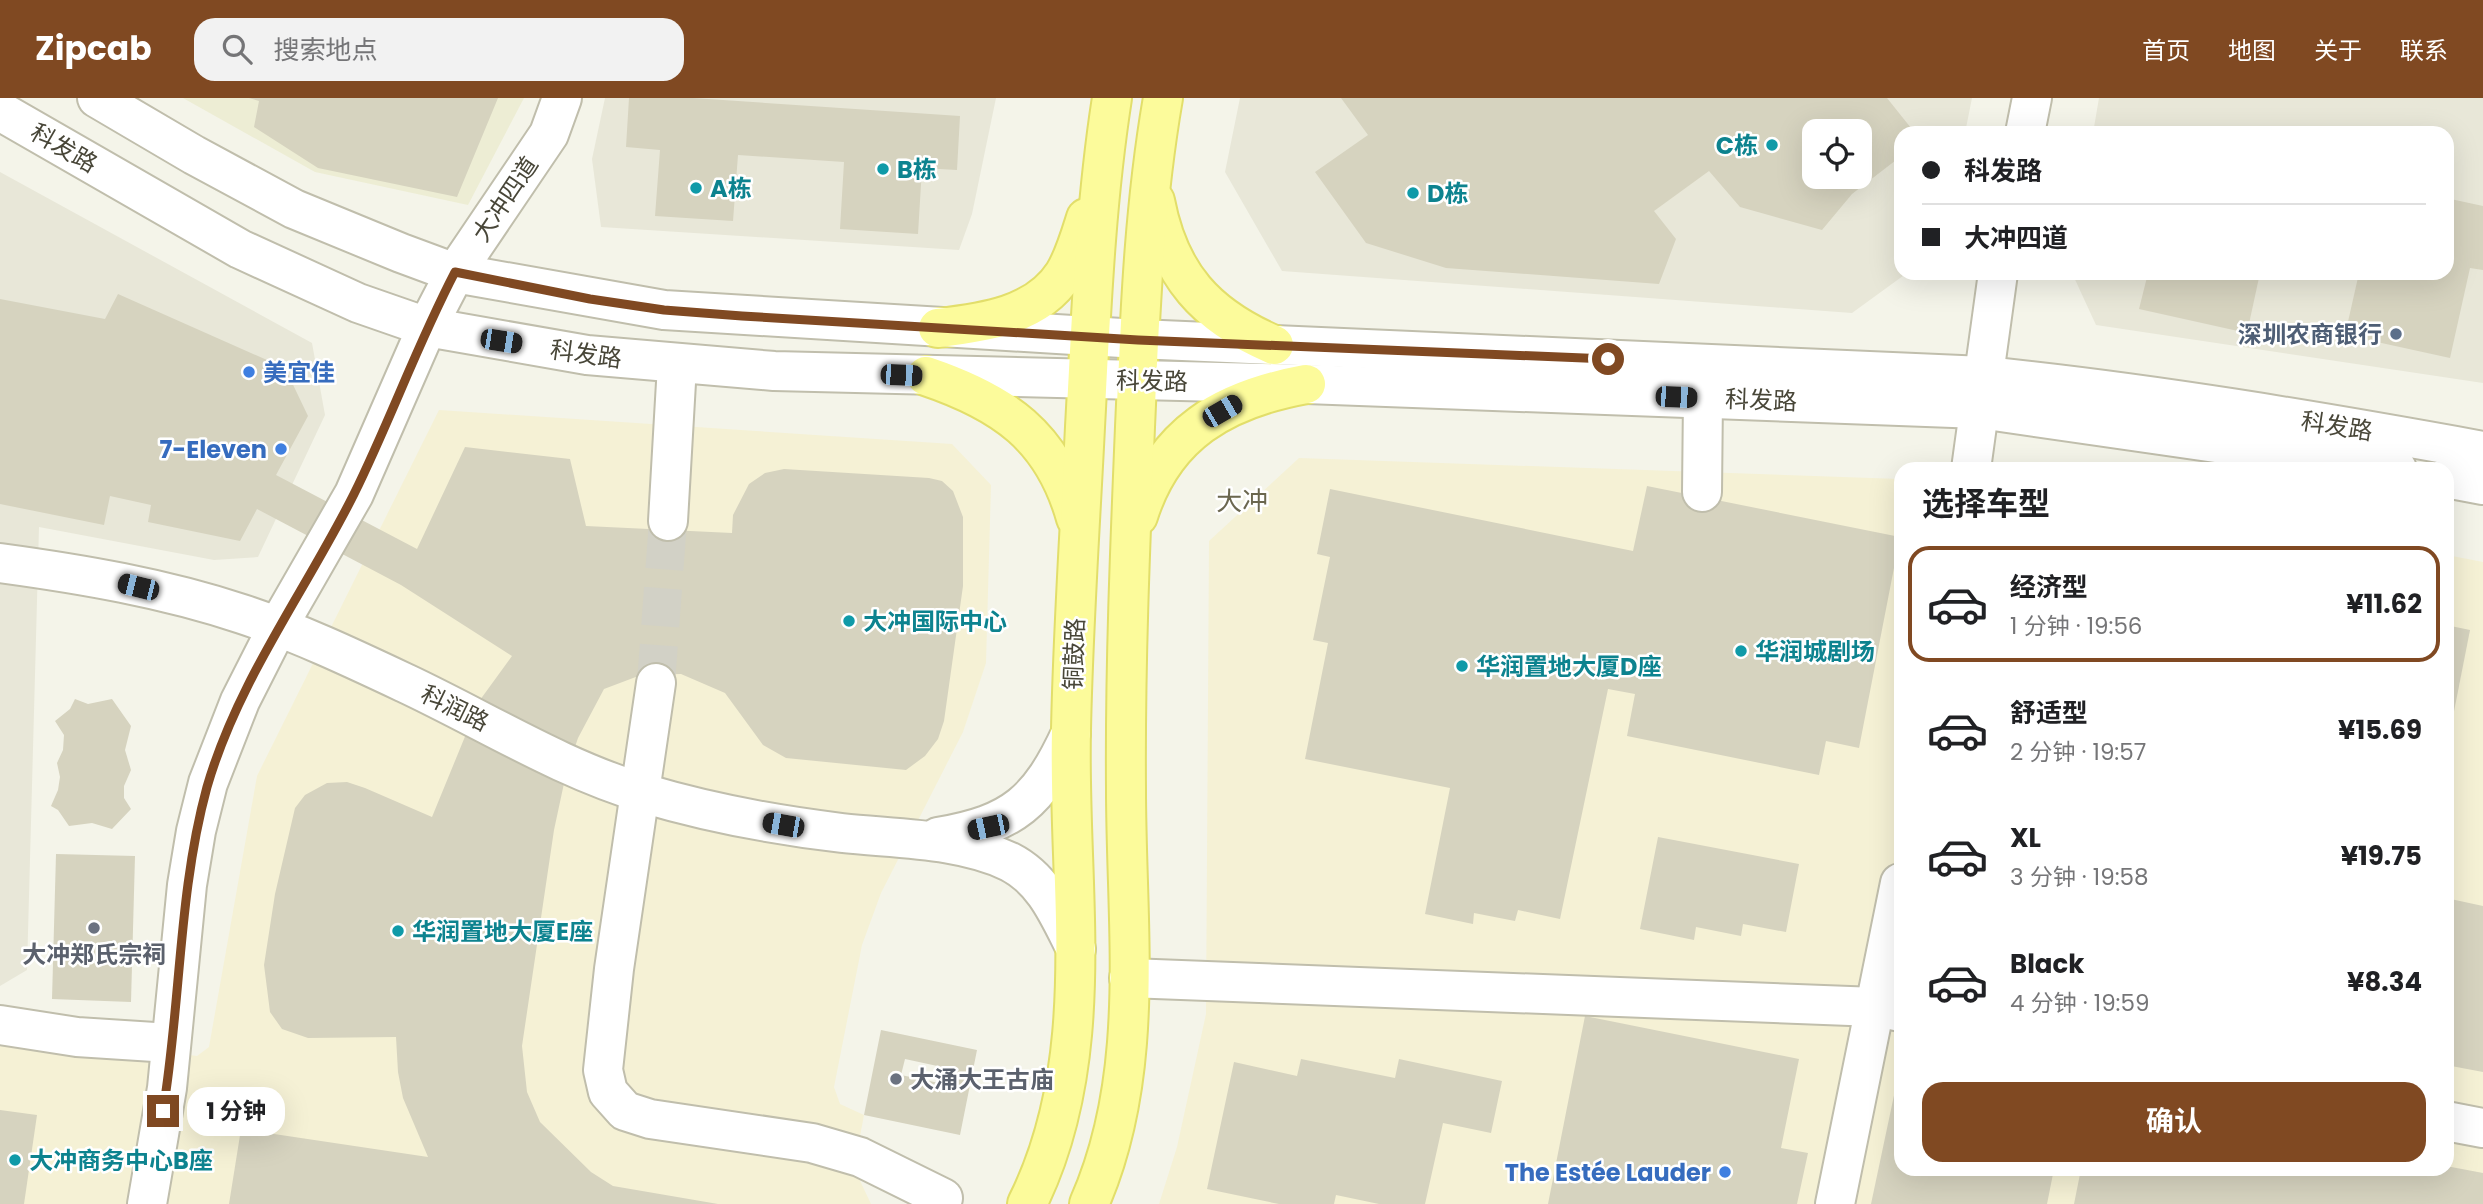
<!DOCTYPE html>
<html lang="zh">
<meta charset="utf-8">
<style>
body{margin:0;font-family:Poppins,"Noto Sans SC",sans-serif;background:#f2f2f2;color:#202124;height:100vh;display:flex;flex-direction:column;font-size:26px;white-space:nowrap}
*{box-sizing:border-box;margin:0}
p{font-size:23px;color:#757577}
.icon{flex:none;width:38px;height:38px;fill:none;stroke:currentColor;stroke-width:2;stroke-linecap:round;stroke-linejoin:round}
.map{position:relative;flex:1;overflow:hidden}
.details{position:absolute;left:1894px;top:364px;width:560px;height:714px;display:flex;flex-direction:column;background:#fff;border-radius:21px;box-shadow:0 7px 28px #0002}
.details>*{flex:none}
.guide{position:absolute;left:1894px;top:28px;width:560px;height:154px;border-radius:21px;box-shadow:0 7px 28px #0002;display:grid;align-content:center;height:154px;padding:0 28px;background:#fff}
.buttons{position:absolute;left:1802px;top:21px;display:grid;gap:14px}
.buttons a{display:grid;place-items:center;width:70px;height:70px;border-radius:14px;background:#fff;box-shadow:0 7px 28px #0002;font-size:35px}
.end{position:absolute;width:32px;height:32px;margin:-16px;border:9px solid #804922;background:#fff;box-shadow:0 0 0 4px #fff}
.from{border-radius:50%}
.bubble{position:absolute;height:49px;border-radius:21px;background:#fff;box-shadow:0 7px 28px #0002;font-size:23px;font-weight:700;line-height:49px;text-align:center}
.car{position:absolute;width:21px;height:42px;margin:-21px -10px;border-radius:9px;box-shadow:0 0 5px 2px #0007;background:linear-gradient(#222 24%,#8ab4d8 0 40%,#222 0 76%,#8ab4d8 0 86%,#222 0)}
.guide b{display:flex;align-items:center;gap:24px;height:66px;font-size:26px}
.guide b+b{border-top:2px solid #e0e0e0}
.guide i{width:18px;height:18px;background:#202124}
ul{padding:0;list-style:none}
li{display:flex;align-items:center;gap:21px;height:116px;margin:0 14px 10px;padding:0 14px;border:4px solid transparent;border-radius:21px}
li div{flex:1}
li b{display:block;font-size:26px}
li em{font-style:normal;font-weight:700}
li.selected{border-color:#804922}
li>.icon{width:63px;height:63px;stroke-width:1.5}
h2{padding:0 28px;font-size:32px;line-height:84px}
.action{display:flex;gap:14px;margin-top:auto;padding:14px 28px}
.action a{flex:1;height:80px;border-radius:21px;background:#804922;color:#fff;font-size:28px;font-weight:700;line-height:80px;text-align:center}
header{display:flex;align-items:center;gap:42px;box-sizing:border-box;height:98px;padding:0 35px;background:#804922;color:#fff}
header strong{font-size:33px}
nav{display:flex;gap:38px;margin-inline-start:auto;font-size:24px}
.search{width:490px;height:63px;background:#f2f2f2;display:flex;align-items:center;gap:18px;box-sizing:border-box;padding:0 24px;border-radius:21px;color:#757577;font-size:26px}
.map>svg:first-child{display:block}
</style>
<header>
<strong>Zipcab</strong>
<div class="search"><svg class="icon" aria-label="search" viewBox="0 0 24 24"><circle cx="10" cy="10" r="6"/><path d="M15 15l6 6"/></svg>搜索地点</div>
<nav><a>首页</a><a>地图</a><a>关于</a><a>联系</a></nav>
</header>
<div class="map">
<svg width="2483" height="1106" viewBox="0 0 2483 1106">
<rect width="100%" height="100%" fill="#f4f4e9"/>
<!-- residential -->
<g fill="#e8e7d8" fill-rule="evenodd">
<polygon points="605,0 996,0 972,116 959,152 601,129 592,61"/>
<path d="M1240,0H1972L1965,35H1900V175H1907L1852,215L1282,173L1225,74ZM1815,33H1860V79H1815Z"/>
<polygon points="2099,0 2483,0 2483,285 2096,227 2072,175 2446,175 2446,35 2093,35"/>
<polygon points="0,74 312,245 325,317 258,459 214,462 39,429 27,872 0,888"/>
</g>
<!-- commercial -->
<g fill="#f5f1d5">
<polygon points="439,312 952,346 991,387 986,565 963,634 881,795 862,847 834,989 840,1006 864,1017 854,1070 871,1106 0,1106 0,932 197,958 209,949 257,678"/>
<polygon points="1299,360 1900,381 1900,1071 2446,1071 2447,457 2483,464 2483,1106 1159,1106 1177,1049 1206,916 1209,443"/>
</g>
<!-- education -->
<polygon fill="#ededd4" points="183,0 524,0 468,107 315,74"/>
<!-- building -->
<g fill="#d6d3bf" fill-rule="evenodd">
<polygon points="249,0 498,0 457,99 318,70 254,29 259,3"/>
<polygon points="629,0 693,0 960,18 957,72 922,70 918,136 840,131 844,64 738,57 733,123 655,118 660,52 626,49"/>
<path d="M1341,0H1887L1915,35H1900V59L1852,96L1822,132L1740,109L1709,73L1654,113L1676,141L1659,186L1446,170L1366,145L1315,74L1368,37ZM1815,33H1860V79H1815Z"/>
<polygon points="2446,100 2483,108 2483,172 2470,170 2450,260 2345,237 2359,175 2446,175"/>
<polygon points="2148,175 2260,175 2247,235 2139,211"/>
<polygon points="118,196 285,270 308,318 276,377 417,451 465,349 570,361 586,428 732,435 733,417 749,386 765,375 784,371 929,380 942,383 953,393 963,419 963,488 944,623 938,641 925,658 906,672 786,660 763,647 725,595 681,576 641,577 604,591 578,640 566,676 554,732 522,948 527,994 540,1024 591,1074 613,1088 718,1106 229,1106 241,1031 428,1059 403,1000 398,974 396,939 308,940 282,931 270,914 264,867 275,796 295,710 305,697 327,685 347,684 365,690 432,719 480,602 512,558 401,487 257,411 240,443 148,424 151,407 110,398 104,427 0,406 0,201 105,221"/>
<polygon points="1647,388 1900,439 1859,650 1826,643 1819,677 1627,638 1635,596 1608,591 1560,821 1518,812 1515,823 1474,815 1473,826 1425,816 1450,690 1305,661 1328,545 1313,542 1330,459 1317,456 1330,391 1633,453"/>
<polygon points="2446,527 2470,532 2448,644 2446,644"/>
<polygon points="75,601 88,606 112,601 131,628 125,652 131,672 124,688 124,700 131,711 112,731 92,725 69,728 58,712 51,708 58,692 60,679 57,665 63,652 64,637 55,623 70,611"/>
<polygon points="1658,739 1799,766 1786,834 1743,826 1741,838 1696,829 1694,842 1640,831"/>
<polygon points="56,756 135,758 131,904 52,901"/>
<polygon points="2446,800 2483,808 2483,974 2446,967"/>
<polygon points="1585,918 1799,961 1781,1050 1808,1055 1797,1106 1548,1106"/>
<path d="M881,932L977,952L960,1037L864,1017ZM905,961L942,969L939,985L901,977Z"/>
<polygon points="1301,961 1395,980 1399,961 1502,983 1491,1035 1443,1025 1425,1106 1379,1106 1336,1097 1334,1106 1279,1106 1207,1091 1234,964 1297,978"/>
<polygon points="1900,969 1900,1071 2054,1071 2047,1106 1871,1106"/>
<polygon points="0,1012 37,1017 24,1106 0,1106"/>
<polygon points="2446,1068 2483,1075 2483,1106 2074,1106 2081,1071 2446,1071"/>
</g>
<g fill="none" stroke-linecap="round" stroke-linejoin="round">
<!-- minor-tunnel -->
<polyline stroke="#d2d1c6" stroke-width="38" stroke-dasharray="38 19" stroke-linecap="butt" points="656,585 668,423"/>
<defs>
<g id="minor">
<path d="M97,0L194,57L294,111L401,155L455,175L664,212L1138,241L1984,278C2151,295 2318,323 2483,353"/>
<polyline points="0,13 240,151 358,205 427,229 587,257 774,273 1306,286 1980,311 2397,371"/>
<polyline points="2025,35 2032,0"/>
<polyline points="1971,371 1998,175"/>
<polyline points="2446,380 2483,387"/>
<polyline points="1702,394 1703,300"/>
<polyline points="668,423 677,267"/>
<path d="M0,465C81,476 164,490 242,516C297,534 352,560 405,585C484,622 561,671 646,696C710,715 775,727 842,735C896,741 960,740 1010,764C1045,782 1059,818 1076,851"/>
<polyline points="656,585 614,871 603,972 608,994 625,1013 650,1021 812,1045 860,1059 943,1100"/>
<path d="M938,739C1014,726 1039,704 1071,635"/>
<polyline points="1129,880 1876,909 1900,914"/>
<polyline points="0,927 77,939 170,945"/>
<polyline points="2446,1023 2483,1030"/>
<polyline points="147,1106 167,990 187,787 196,733 208,685 240,603 277,530 354,396 427,229 455,175 549,36 562,0"/>
<polyline points="1835,1106 1900,785"/>
</g>
<g id="major">
<path d="M1155,103C1169,177 1206,218 1274,247"/>
<path d="M938,230C983,225 1037,218 1064,176C1074,160 1080,139 1086,120"/>
<path d="M926,278C1003,304 1053,338 1076,420"/>
<path d="M1138,418C1164,335 1224,301 1306,286"/>
<path d="M1027,1106C1101,958 1067,790 1071,632C1073,531 1080,430 1085,329C1091,219 1095,109 1112,0"/>
<path d="M1089,1106C1147,975 1126,831 1126,692C1125,571 1130,450 1135,329C1140,218 1144,109 1163,0"/>
</g>
</defs>
<!-- minor casing -->
<use href="#minor" stroke="#c0beac" stroke-width="42"/>
<!-- major casing -->
<use href="#major" stroke="#e2de6a" stroke-width="42"/>
<!-- minor -->
<use href="#minor" stroke="#fff" stroke-width="38"/>
<!-- major -->
<use href="#major" stroke="#fcfb9b" stroke-width="38"/>
</g>
<g fill="none" stroke-linecap="round" stroke-linejoin="round">
<!-- route -->
<path stroke="#804922" stroke-width="9" d="M163,1013C181,905 178,795 207,689C238,582 305,494 354,396C390,323 417,247 455,174L590,201L664,212L742,218L1138,242L1608,261"/>
</g>
<!-- markers -->
<g fill="#0f9aa8" stroke="#fff" stroke-width="2.5">
<circle cx="1772" cy="47" r="7"/>
<circle cx="883" cy="71" r="7"/>
<circle cx="696" cy="90" r="7"/>
<circle cx="1413" cy="95" r="7"/>
<circle cx="849" cy="523" r="7"/>
<circle cx="1741" cy="553" r="7"/>
<circle cx="1462" cy="568" r="7"/>
<circle cx="398" cy="833" r="7"/>
<circle cx="15" cy="1062" r="7"/>
</g>
<circle fill="#5c6f8a" stroke="#fff" stroke-width="2.5" cx="2396" cy="236" r="7"/>
<g fill="#3f7fe0" stroke="#fff" stroke-width="2.5">
<circle cx="249" cy="274" r="7"/>
<circle cx="281" cy="351" r="7"/>
<circle cx="1725" cy="1074" r="7"/>
</g>
<g fill="#6b7280" stroke="#fff" stroke-width="2.5">
<circle cx="94" cy="830" r="7"/>
<circle cx="896" cy="981" r="7"/>
</g>
<g text-anchor="middle" dominant-baseline="central" stroke-width="5" stroke-linejoin="round" paint-order="stroke">
<!-- culture labels -->
<g font-size="24" font-weight="bold" fill="#0d838f" stroke="#fff" text-anchor="start">
<text x="1758" y="47" text-anchor="end">C栋</text>
<text x="897" y="71">B栋</text>
<text x="710" y="90">A栋</text>
<text x="1427" y="95">D栋</text>
<text x="863" y="523">大冲国际中心</text>
<text x="1755" y="553">华润城剧场</text>
<text x="1476" y="568">华润置地大厦D座</text>
<text x="412" y="833">华润置地大厦E座</text>
<text x="29" y="1062">大冲商务中心B座</text>
</g>
<!-- street labels -->
<g font-size="24" fill="#484638" stroke="#fff">
<text transform="translate(64 50) rotate(30)">科发路</text>
<text transform="translate(505 101) rotate(-56)">大冲四道</text>
<text transform="translate(586 256) rotate(8)">科发路</text>
<text transform="translate(1152 283) rotate(1)">科发路</text>
<text transform="translate(1761 302) rotate(2)">科发路</text>
<text transform="translate(2337 328) rotate(9)">科发路</text>
<text transform="translate(1074 556) rotate(-88)">铜鼓路</text>
<text transform="translate(455 610) rotate(26)">科润路</text>
</g>
<!-- service labels -->
<g font-size="24" font-weight="bold" fill="#4e5e75" stroke="#fff" text-anchor="end">
<text x="2382" y="236">深圳农商银行</text>
</g>
<!-- shop labels -->
<g font-size="24" font-weight="bold" fill="#366cbe" stroke="#fff" text-anchor="end">
<text x="263" y="274" text-anchor="start">美宜佳</text>
<text x="267" y="351">7-Eleven</text>
<text x="1711" y="1074">The Estée Lauder</text>
</g>
<!-- worship labels -->
<g font-size="24" font-weight="bold" fill="#5b616d" stroke="#fff">
<text x="94" y="856">大冲郑氏宗祠</text>
<text x="910" y="981" text-anchor="start">大涌大王古庙</text>
</g>
<!-- neighbourhood labels -->
<g font-size="26" fill="#6b674f" stroke="#fff">
<text x="1242" y="403">大冲</text>
</g>
</g>
</svg>
<div class="buttons">
<a><svg class="icon" aria-label="locate" viewBox="0 0 24 24"><circle cx="12" cy="12" r="6"/><path d="M12 2v4M12 18v4M2 12h4M18 12h4"/></svg></a>
</div>
<i class="end from" style="left:1608px;top:261px"></i>
<i class="end" style="left:163px;top:1013px"></i>
<div class="bubble" style="left:187px;top:989px;width:98px">1 分钟</div>
<i class="car" style="left:501px;top:243px;rotate:99deg"></i>
<i class="car" style="left:901px;top:277px;rotate:92deg"></i>
<i class="car" style="left:1676px;top:299px;rotate:92deg"></i>
<i class="car" style="left:1222px;top:313px;rotate:60deg"></i>
<i class="car" style="left:138px;top:489px;rotate:284deg"></i>
<i class="car" style="left:783px;top:727px;rotate:280deg"></i>
<i class="car" style="left:988px;top:729px;rotate:258deg"></i>
<div class="guide">
<b><i class="from"></i>科发路</b>
<b><i></i>大冲四道</b>
</div>
<section class="details">
<h2>选择车型</h2>
<ul>
<li class="selected"><svg class="icon" aria-label="car" viewBox="0 0 24 24"><path d="M5 17H2v-5l4-1 3-4h7l3 4 3 1v5h-3M9 17h6M6 11h13"/><circle cx="7" cy="17" r="2"/><circle cx="17" cy="17" r="2"/></svg><div><b>经济型</b><p>1 分钟 · 19:56</p></div><em>¥11.62</em></li>
<li><svg class="icon" aria-label="car" viewBox="0 0 24 24"><path d="M5 17H2v-5l4-1 3-4h7l3 4 3 1v5h-3M9 17h6M6 11h13"/><circle cx="7" cy="17" r="2"/><circle cx="17" cy="17" r="2"/></svg><div><b>舒适型</b><p>2 分钟 · 19:57</p></div><em>¥15.69</em></li>
<li><svg class="icon" aria-label="car" viewBox="0 0 24 24"><path d="M5 17H2v-5l4-1 3-4h7l3 4 3 1v5h-3M9 17h6M6 11h13"/><circle cx="7" cy="17" r="2"/><circle cx="17" cy="17" r="2"/></svg><div><b>XL</b><p>3 分钟 · 19:58</p></div><em>¥19.75</em></li>
<li><svg class="icon" aria-label="car" viewBox="0 0 24 24"><path d="M5 17H2v-5l4-1 3-4h7l3 4 3 1v5h-3M9 17h6M6 11h13"/><circle cx="7" cy="17" r="2"/><circle cx="17" cy="17" r="2"/></svg><div><b>Black</b><p>4 分钟 · 19:59</p></div><em>¥8.34</em></li>
</ul>
<div class="action"><a>确认</a></div>
</section>
</div>
